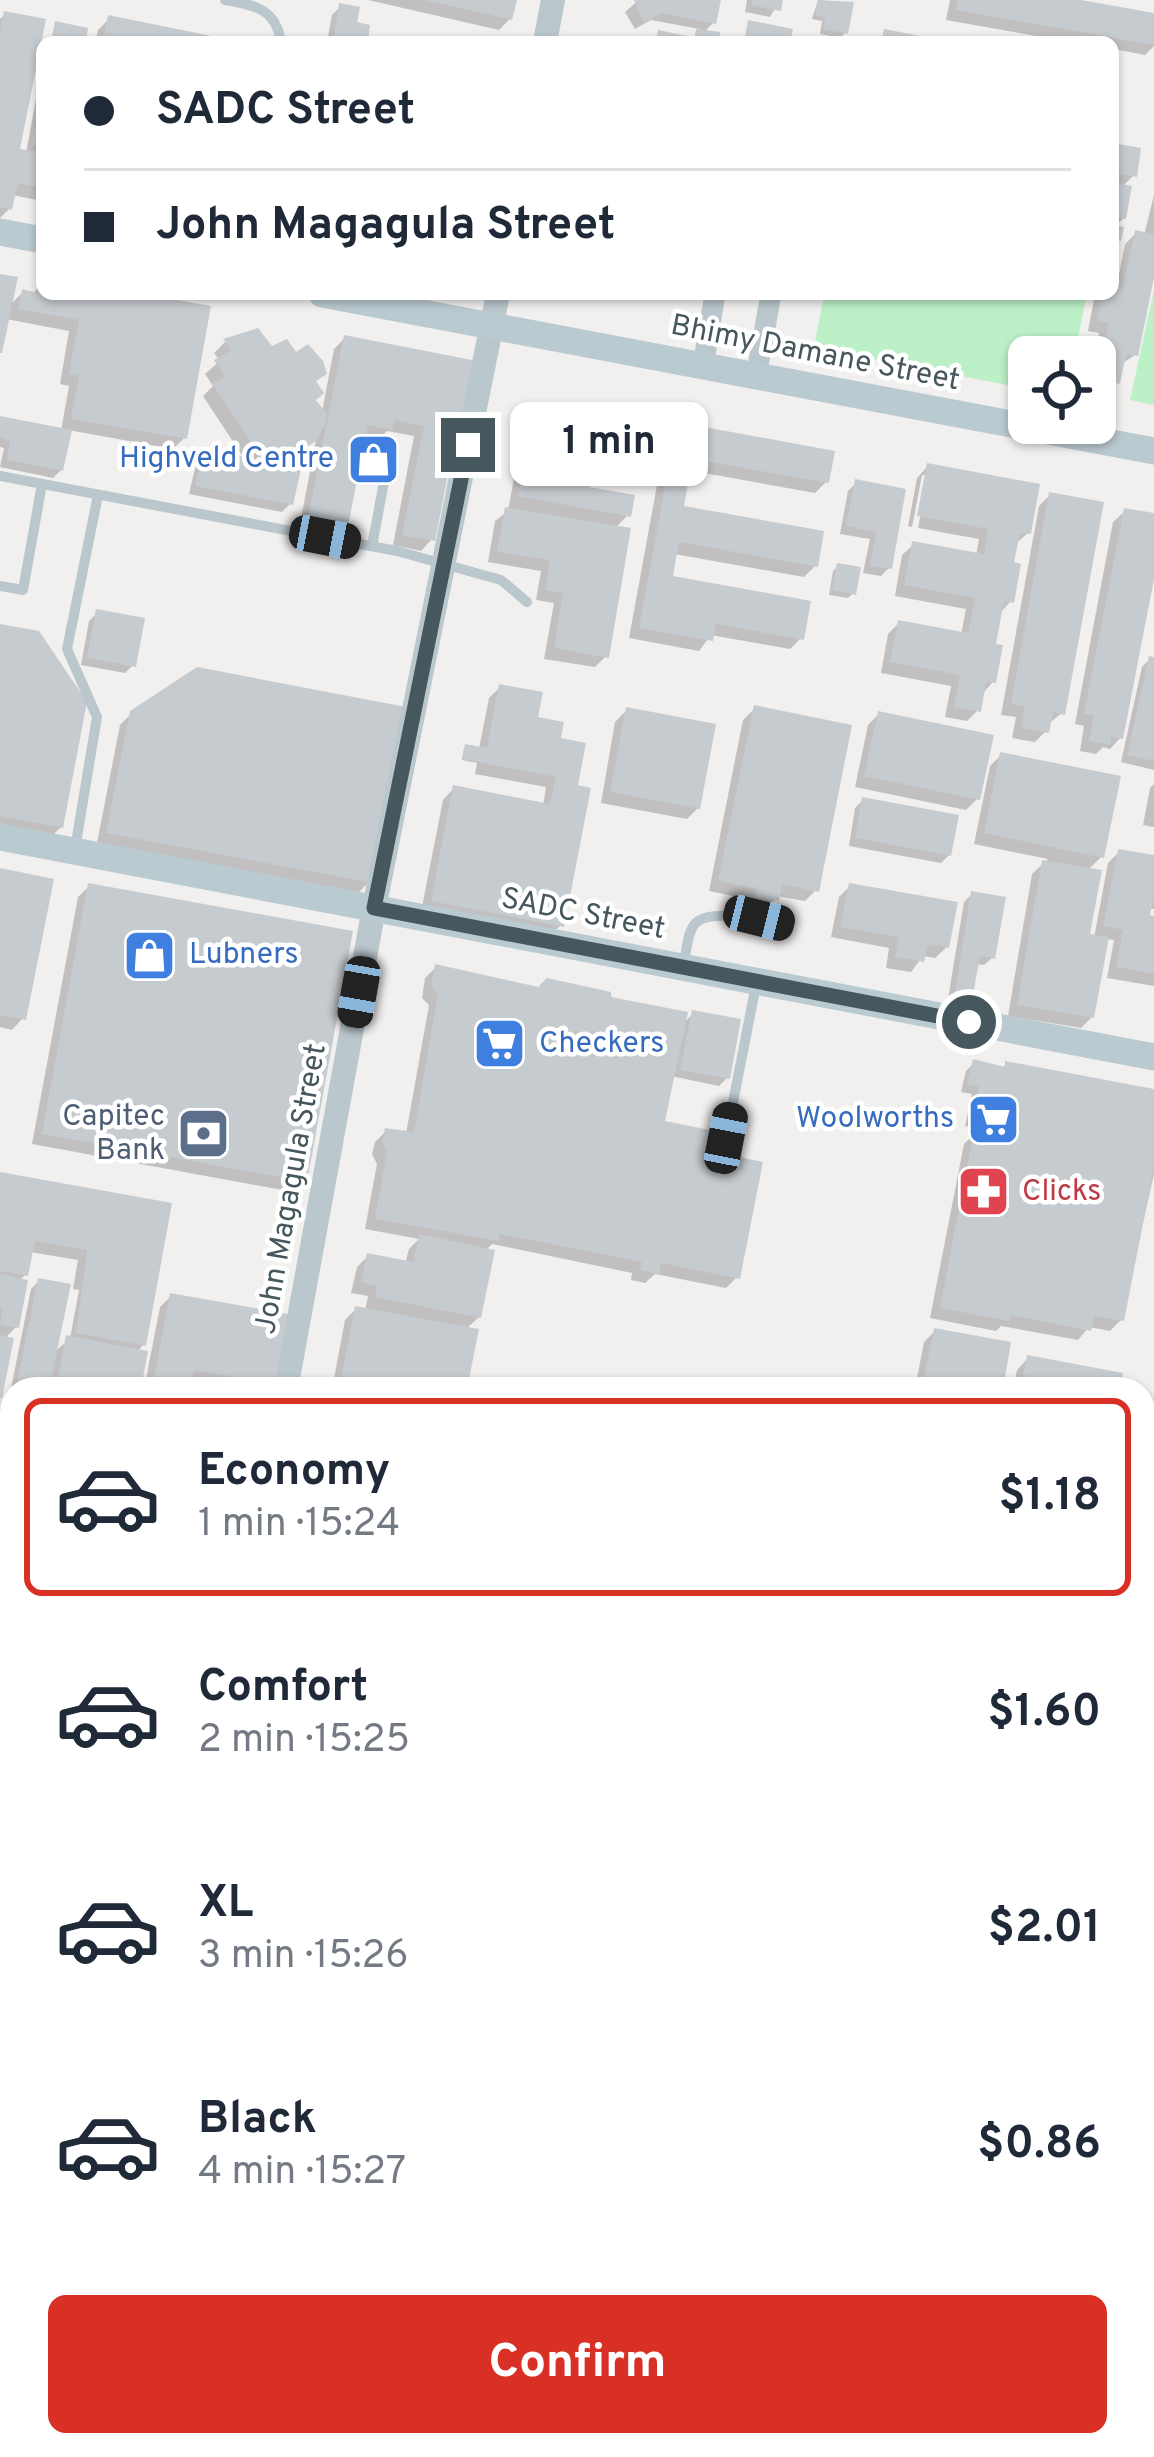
<!DOCTYPE html>
<meta charset="utf-8">
<style>
body{margin:0;font-family:Overpass,sans-serif;background:#f6f6f7;color:#1f2937;height:100vh;display:flex;flex-direction:column;font-size:45px;white-space:nowrap}
*{box-sizing:border-box;margin:0}
p{font-size:39px;color:#747a83}
.icon{flex:none;width:66px;height:66px;fill:none;stroke:currentColor;stroke-width:2;stroke-linecap:round;stroke-linejoin:round}
.map{position:relative;flex:1;overflow:hidden}
.details{position:absolute;left:0px;top:1377px;width:1155px;height:1080px;display:flex;flex-direction:column;background:#fff;border-radius:36px 36px 0 0;box-shadow:0 3px 9px #0004}
.details>*{flex:none}
.hud{position:absolute;left:36px;top:36px;width:1083px;height:264px;border-radius:18px;box-shadow:0 3px 9px #0004;display:grid;align-content:center;height:264px;padding:0 48px;background:#fff}
.tools{position:absolute;left:1008px;top:336px;display:grid;gap:24px}
.tools a{display:grid;place-items:center;width:108px;height:108px;border-radius:18px;background:#fff;box-shadow:0 3px 9px #0004;font-size:60px}
.end{position:absolute;width:54px;height:54px;margin:-27px;border:15px solid #46575d;background:#fff;box-shadow:0 0 0 6px #fff}
.from{border-radius:50%}
.bubble{position:absolute;height:84px;border-radius:18px;background:#fff;box-shadow:0 3px 9px #0004;font-size:39px;font-weight:700;line-height:84px;text-align:center}
.car{position:absolute;width:36px;height:72px;margin:-36px -18px;border-radius:15px;box-shadow:0 0 9px 3px #0007;background:linear-gradient(#222 24%,#8ab4d8 0 40%,#222 0 76%,#8ab4d8 0 86%,#222 0)}
.hud b{display:flex;align-items:center;gap:42px;height:114px;font-size:45px}
.hud b+b{border-top:3px solid #e0e1e3}
.hud i{width:30px;height:30px;background:#1f2937}
ul{padding:21px 0 0;list-style:none}
li{display:flex;align-items:center;gap:36px;height:198px;margin:0 24px 18px;padding:0 24px;border:6px solid transparent;border-radius:18px}
li div{flex:1}
li b{display:block;font-size:45px}
li em{font-style:normal;font-weight:700}
li.active{border-color:#d93025}
li>.icon{width:108px;height:108px;stroke-width:1.5}
.action{display:flex;gap:24px;margin-top:auto;padding:24px 48px}
.action a{flex:1;height:138px;border-radius:18px;background:#d93025;color:#fff;font-size:48px;font-weight:700;line-height:138px;text-align:center}
.map>svg:first-child{display:block}
</style>
<div class="map">
<svg width="1154" height="2457" viewBox="0 0 1154 2457">
<rect width="100%" height="100%" fill="#f2efef"/>
<!-- garden -->
<g fill="#bcf0c7">
<polygon points="1154,290 1154,405 1130,400"/>
<polygon points="824,294 1087,294 1074,357 1029,357 1029,389 814,348"/>
<polygon points="0,1594 12,1642 0,1710"/>
<polygon points="12,1853 12,2009 0,2007 0,1914"/>
</g>
<!-- shadow -->
<g fill="#0003">
<polygon points="368,0 514,0 510,19 499,30"/>
<polygon points="718,0 713,23 703,33 715,42 691,42 699,29 651,20 635,29 625,12 639,0"/>
<polygon points="747,0 780,0 770,17 745,12"/>
<polygon points="818,0 851,4 845,33 840,38 820,34 822,21 812,19"/>
<polygon points="950,0 1064,0 1154,16 1154,46 1145,55 1113,49 1113,42 1070,42 946,20"/>
<polygon points="340,7 354,25 365,42 327,42 332,15"/>
<polygon points="5,14 17,151 26,153 42,66 42,201 12,195 10,208 0,218 0,19"/>
<polygon points="109,19 226,42 95,42 98,30"/>
<polygon points="1113,146 1134,175 1122,187 1124,218 1113,228"/>
<polygon points="1154,195 1154,263 1135,355 1120,365 1117,382 1106,393 1095,391 1095,357 1099,333 1088,331 1094,299 1116,290 1125,244 1136,233 1144,235"/>
<polygon points="0,277 8,307 23,292 33,294 42,282 42,294 127,294 184,438 173,449 68,430 61,470 53,478 0,467 4,448 0,447 0,419 61,431 69,386 60,384 69,331 6,319 0,348"/>
<polygon points="257,332 272,349 314,383 313,400 322,412 334,349 345,338 460,434 451,443 432,539 421,551 393,545 414,436 387,431 378,440 362,437 345,525 334,536 299,529 317,435 283,463 275,453 259,463 290,504 282,512 189,494 197,460 205,452 245,460 203,396 213,386 205,374 220,361 214,353 225,342"/>
<polygon points="553,415 586,489 628,515 615,528 606,656 595,667 544,659 554,603 536,600 541,571 488,562 495,521 508,511 515,472 526,461 535,463 542,426"/>
<polygon points="678,425 826,482 815,493 687,470 680,508 815,566 804,577 674,554 669,578 801,638 790,649 711,635 699,651 629,638 666,436"/>
<polygon points="928,466 1028,533 1015,544 1011,601 999,614 993,646 993,682 981,695 978,710 967,721 945,717 951,686 881,673 888,634 899,623 961,635 966,609 895,596 902,555 914,544 976,556 979,539 918,528 928,475 922,475 912,527 908,526 917,478"/>
<polygon points="856,483 903,491 889,568 881,576 863,573 870,539 840,534 848,491"/>
<polygon points="1050,495 1062,713 1048,724 1046,731 1035,742 1012,738 1016,717 1001,715 1039,506"/>
<polygon points="1125,511 1154,517 1154,563 1122,736 1110,749 1103,747 1096,754 1080,751 1084,726 1075,724 1113,522"/>
<polygon points="838,566 853,593 848,598 829,595 833,571"/>
<polygon points="97,613 133,665 125,673 81,665 89,621"/>
<polygon points="0,627 61,827 50,838 0,827"/>
<polygon points="1150,659 1154,660 1154,770 1121,762 1142,667"/>
<polygon points="500,687 535,719 560,724 561,925 550,936 421,912 443,800 454,788 543,806 546,787 475,774 477,763 462,760 464,749 479,749 489,698"/>
<polygon points="754,709 816,890 805,901 777,896 765,911 746,907 748,899 709,891 743,720"/>
<polygon points="627,710 698,808 687,819 601,803 615,722"/>
<polygon points="132,713 369,882 358,893 97,843 120,725"/>
<polygon points="879,714 977,799 966,810 855,787 868,725"/>
<polygon points="1001,755 1102,856 1087,871 1087,937 1094,938 1108,863 1119,852 1154,858 1154,909 1148,908 1146,918 1154,919 1154,986 1107,978 1114,940 1105,939 1092,1017 1081,1028 1008,1016 1032,874 1048,859 974,844 990,766"/>
<polygon points="1154,784 1154,827 1143,825 1150,788"/>
<polygon points="863,800 949,855 941,863 849,846 855,808"/>
<polygon points="0,872 23,1018 12,1030 0,1027"/>
<polygon points="89,886 304,1181 293,1192 32,1144 78,897"/>
<polygon points="850,886 947,947 935,958 923,956 911,972 886,968 889,948 831,937 839,897"/>
<polygon points="972,894 992,958 984,965 975,964 970,993 962,1001 948,999 964,902"/>
<polygon points="436,967 539,990 608,999 682,1024 693,1014 727,1078 719,1086 671,1076 662,1123 707,1153 737,1277 726,1288 655,1274 645,1283 631,1280 632,1273 492,1244 485,1251 479,1317 465,1330 464,1389 332,1389 345,1320 356,1309 365,1311 368,1296 351,1293 357,1267 368,1256 405,1264 409,1249 419,1239 365,1229 377,1164 372,1154 375,1142 386,1131 406,1134 429,1005 422,998 425,978"/>
<polygon points="974,1063 1001,1069 1006,1064 1154,1092 1154,1174 1121,1320 1110,1331 1089,1327 1078,1340 1001,1326 996,1331 930,1318 964,1144 979,1129 965,1126 972,1094 961,1092 966,1071"/>
<polygon points="0,1174 168,1206 143,1345 137,1352 138,1389 12,1389 12,1425 4,1423 31,1289 39,1281 54,1352 70,1339 79,1290 73,1289 78,1260 30,1252 25,1275 19,1281 16,1327 4,1339 0,1394"/>
<polygon points="171,1296 272,1383 266,1389 233,1389 189,1381 187,1389 144,1389 160,1307"/>
<polygon points="935,1331 1000,1389 915,1389 924,1342"/>
<polygon points="1028,1358 1117,1389 1013,1389 1017,1370"/>
<polygon points="0,2175 12,2177 12,2246 8,2250 0,2248"/>
<polygon points="150,2445 212,2445 208,2457 148,2457"/>
<polygon points="217,2445 312,2445 310,2457 260,2457 260,2453"/>
<polygon points="643,2445 737,2445 708,2457 648,2457"/>
<polygon points="847,2445 895,2445 893,2452 907,2455 917,2445 1003,2445 1013,2457 845,2457"/>
</g>
<!-- building -->
<g fill="#c6cbcf">
<polygon points="425,0 517,0 512,20"/>
<polygon points="634,0 721,0 716,24 661,13 644,23"/>
<polygon points="752,0 783,0 781,11 751,5"/>
<polygon points="818,0 854,2 848,34 823,29 825,17 815,15"/>
<polygon points="957,0 1081,0 1154,13 1154,45 956,10"/>
<polygon points="339,3 360,7 357,22 370,25 368,42 333,42"/>
<polygon points="4,11 46,19 20,149 42,153 42,188 18,183 12,210 0,207 0,32"/>
<polygon points="108,15 231,40 231,42 103,42"/>
<polygon points="748,20 793,29 790,42 744,42"/>
<polygon points="55,21 88,28 86,42 51,42"/>
<polygon points="696,29 720,32 719,42 694,42"/>
<polygon points="884,29 941,40 941,42 881,42"/>
<polygon points="658,30 687,36 685,42 656,42"/>
<polygon points="40,104 42,104 42,147 32,145"/>
<polygon points="1113,143 1141,148 1137,177 1113,173"/>
<polygon points="1113,182 1132,186 1126,219 1113,217"/>
<polygon points="1113,225 1124,227 1121,241 1113,240"/>
<polygon points="1135,230 1154,234 1154,278 1138,356 1126,354 1120,384 1097,379 1109,323 1097,320 1103,294 1113,294 1113,286 1123,288"/>
<polygon points="0,274 18,277 2,353 0,353"/>
<polygon points="22,289 42,294 144,294 211,306 187,439 71,419 79,376 69,374 79,320 18,309"/>
<polygon points="258,328 272,346 287,339 296,352 308,344 323,361 327,374 316,381 324,393 316,400 327,414 324,427 316,441 295,454 287,445 262,459 212,383 225,377 214,360 231,350 223,339"/>
<polygon points="344,335 477,361 463,435 456,434 435,541 402,535 424,426 394,420 392,430 368,425 348,526 308,518"/>
<polygon points="552,412 601,421 589,487 635,495 631,517 518,496 525,458 543,461"/>
<polygon points="0,416 72,430 63,471 7,460 10,441 0,438"/>
<polygon points="677,422 835,451 829,483 692,459 684,506 824,531 818,567 679,542 673,576 811,601 804,640 716,624 713,641 639,628"/>
<polygon points="204,448 301,469 293,505 195,486"/>
<polygon points="927,463 1040,484 1031,534 1020,533 1014,562 1021,564 1014,603 1004,601 996,644 1003,645 996,683 986,682 981,712 954,707 960,675 890,662 898,620 968,633 975,598 904,585 912,541 984,554 988,529 917,516"/>
<polygon points="855,479 906,489 892,569 870,566 876,532 846,526"/>
<polygon points="1049,492 1104,502 1065,715 1053,712 1049,733 1021,728 1025,707 1011,704"/>
<polygon points="505,507 631,528 609,658 554,648 563,593 545,590 550,560 497,552"/>
<polygon points="1124,508 1154,513 1154,579 1123,739 1111,737 1110,745 1089,741 1094,715 1084,714"/>
<polygon points="837,563 861,567 856,595 832,590"/>
<polygon points="96,609 145,618 136,667 87,658"/>
<polygon points="0,624 39,631 87,702 63,828 0,816"/>
<polygon points="1149,656 1154,657 1154,761 1127,755"/>
<polygon points="197,667 406,707 372,883 106,833 130,711"/>
<polygon points="499,684 543,692 538,717 564,722 561,738 586,743 578,785 591,788 564,927 431,901 453,785 550,804 556,777 462,759 465,744 487,748"/>
<polygon points="754,705 852,725 819,892 782,884 779,901 755,897 757,889 718,881"/>
<polygon points="626,707 716,724 700,809 610,792"/>
<polygon points="878,711 994,735 980,800 864,776"/>
<polygon points="1000,752 1121,776 1104,858 984,833"/>
<polygon points="862,797 959,815 951,856 855,838"/>
<polygon points="1118,849 1154,855 1154,897 1150,915 1154,916 1154,974 1116,967 1123,930 1103,926"/>
<polygon points="1042,860 1102,870 1090,934 1109,937 1094,1018 1017,1005"/>
<polygon points="0,868 54,879 26,1020 0,1015"/>
<polygon points="88,883 353,931 307,1182 42,1134"/>
<polygon points="849,883 958,902 949,948 928,944 924,962 895,957 899,937 840,927"/>
<polygon points="971,891 1006,897 995,959 980,956 973,995 955,992"/>
<polygon points="435,964 538,987 547,978 611,992 611,997 688,1012 665,1121 715,1131 711,1151 763,1162 740,1279 661,1263 659,1274 640,1270 642,1262 500,1234 499,1241 375,1219 387,1151 382,1142 385,1128 414,1132 438,994 431,986"/>
<polygon points="692,1010 741,1019 730,1079 680,1070"/>
<polygon points="973,1059 1005,1067 1005,1061 1154,1089 1154,1167 1124,1321 1094,1316 1091,1331 1011,1315 1009,1321 940,1308 974,1129 996,1135 997,1124 972,1118 979,1087 967,1084"/>
<polygon points="0,1172 172,1203 146,1346 76,1333 87,1250 35,1241 28,1276 0,1271"/>
<polygon points="419,1234 495,1250 481,1318 375,1297 377,1286 361,1282 367,1253 413,1262"/>
<polygon points="0,1274 28,1280 19,1328 0,1325 3,1308 0,1308"/>
<polygon points="38,1278 71,1284 49,1389 16,1389"/>
<polygon points="170,1293 288,1314 275,1385 194,1370 190,1389 152,1389"/>
<polygon points="355,1306 479,1329 467,1389 339,1389"/>
<polygon points="934,1328 1011,1342 1003,1389 922,1389"/>
<polygon points="0,1335 14,1338 2,1398 0,1398"/>
<polygon points="66,1335 148,1351 141,1389 56,1389"/>
<polygon points="1027,1355 1123,1373 1120,1389 1020,1389"/>
<polygon points="1143,1827 1154,1829 1145,1899 1143,1899"/>
<polygon points="0,2172 12,2174 12,2238 0,2236"/>
<polygon points="0,2428 12,2430 9,2457 0,2457"/>
<polygon points="163,2445 215,2445 213,2457"/>
<polygon points="269,2445 315,2445 313,2457 268,2452"/>
<polygon points="453,2445 473,2445 471,2457 451,2457"/>
<polygon points="659,2445 727,2445 699,2457 655,2457"/>
<polygon points="769,2445 817,2445 814,2457 767,2457"/>
<polygon points="854,2445 898,2445 897,2450 914,2453 915,2445 1018,2445 1016,2457 852,2457"/>
</g>
<g fill="none" stroke-linecap="round" stroke-linejoin="round">
<!-- service -->
<g stroke="#bac7cc" stroke-width="10">
<path d="M225,0C255,5 276,9 281,42"/>
<polyline points="0,476 397,551 501,580 527,602"/>
<polyline points="372,546 389,455"/>
<polyline points="0,586 23,590 42,484"/>
<polyline points="75,849 97,717 67,649 98,495"/>
<path d="M684,964C686,954 687,934 694,925C707,907 765,920 784,925"/>
<polyline points="726,1138 756,985"/>
<polyline points="1143,1909 1154,1911"/>
</g>
<!-- minor -->
<g stroke="#bac7cc" stroke-width="21">
<polyline points="703,366 715,294"/>
<polyline points="756,377 771,294"/>
<polyline points="0,2081 12,2084"/>
<polyline points="1143,2120 1154,2065"/>
<polyline points="0,2312 12,2315"/>
<polyline points="1143,2390 1154,2392"/>
<polyline points="575,2457 577,2445"/>
<polyline points="1076,2457 1078,2445"/>
</g>
<!-- tertiary -->
<g stroke="#bac7cc" stroke-width="24">
<polyline points="545,42 553,0"/>
<polyline points="286,1389 374,908 498,294"/>
<polyline points="74,2457 76,2445"/>
</g>
<!-- secondary -->
<g stroke="#bacad1" stroke-width="27">
<polyline points="0,232 42,240"/>
<polyline points="322,294 1154,451"/>
<polyline points="0,837 1154,1057"/>
<polyline points="1143,1508 1154,1450"/>
</g>
<!-- trunk -->
<g stroke="#9ab8c7" stroke-width="33">
<polyline points="0,1434 12,1436"/>
<polyline points="1143,1646 1154,1648"/>
<polyline points="1143,1674 1154,1676"/>
</g>
</g>
<g fill="none" stroke-linecap="round" stroke-linejoin="round">
<!-- route -->
<polyline stroke="#46575d" stroke-width="15" points="468,445 374,908 969,1022"/>
</g>
<!-- icons -->
<defs>
<symbol id="shop-square" viewBox="-11 -11 22 22"><rect x="-9" y="-9" width="18" height="18" rx="4" fill="#3f7fe0" stroke="#fff"/><path d="M-5-2.5h2.3a2.7 3.5 0 0 1 5.4 0H5L5.5 6h-11ZM-1.5-2.5h3a1.5 2.3 0 0 0-3 0Z" fill="#fff"/></symbol>
<symbol id="supermarket-square" viewBox="-11 -11 22 22"><rect x="-9" y="-9" width="18" height="18" rx="4" fill="#3f7fe0" stroke="#fff"/><path d="M-6-5.5h2.5l.6 2H6L4.5 2H-2.5L-4.4-4H-6ZM-1.5 3.2a1.3 1.3 0 1 0 .1 0ZM3 3.2a1.3 1.3 0 1 0 .1 0Z" fill="#fff"/></symbol>
<symbol id="bank-square" viewBox="-11 -11 22 22"><rect x="-9" y="-9" width="18" height="18" rx="4" fill="#5c6f8a" stroke="#fff"/><path d="M-6-4H6V4H-6ZM0-2.3a2.3 2.3 0 1 0 0 4.6a2.3 2.3 0 1 0 0-4.6Z" fill="#fff"/></symbol>
<symbol id="pharmacy-square" viewBox="-11 -11 22 22"><rect x="-9" y="-9" width="18" height="18" rx="4" fill="#e0444e" stroke="#fff"/><path d="M-2-6h4v4h4v4h-4v4h-4v-4h-4v-4h4Z" fill="#fff"/></symbol>
</defs>
<g fill-rule="evenodd">
<use href="#shop-square" x="344" y="430" width="59" height="59"/>
<use href="#shop-square" x="120" y="926" width="59" height="59"/>
<use href="#supermarket-square" x="470" y="1014" width="59" height="59"/>
<use href="#supermarket-square" x="964" y="1090" width="59" height="59"/>
<use href="#bank-square" x="174" y="1104" width="59" height="59"/>
<use href="#pharmacy-square" x="954" y="1162" width="59" height="59"/>
</g>
<g text-anchor="middle" dominant-baseline="central" stroke-width="9" stroke-linejoin="round" paint-order="stroke">
<!-- street labels -->
<g font-size="30" fill="#46575d" stroke="#fff">
<text transform="translate(815 354) rotate(11)">Bhimy Damane Street</text>
<text transform="translate(583 915) rotate(11)">SADC Street</text>
<text transform="translate(292 1189) rotate(-80)">John Magagula Street</text>
</g>
<!-- shop labels -->
<g font-size="30" fill="#366cbe" stroke="#fff" text-anchor="end">
<text x="334" y="459">Highveld Centre</text>
<text x="189" y="955" text-anchor="start">Lubners</text>
<text x="539" y="1044" text-anchor="start">Checkers</text>
<text x="954" y="1119">Woolworths</text>
</g>
<!-- service labels -->
<g font-size="30" fill="#4e5e75" stroke="#fff" text-anchor="end">
<text x="165" y="1117">Capitec<tspan x="165" dy="34">Bank</tspan></text>
</g>
<!-- health labels -->
<g font-size="30" fill="#be3a42" stroke="#fff" text-anchor="start">
<text x="1022" y="1192">Clicks</text>
</g>
</g>
</svg>
<div class="tools">
<a><svg class="icon" aria-label="locate" viewBox="0 0 24 24"><circle cx="12" cy="12" r="6"/><path d="M12 2v4M12 18v4M2 12h4M18 12h4"/></svg></a>
</div>
<i class="end from" style="left:969px;top:1022px"></i>
<i class="end" style="left:468px;top:445px"></i>
<div class="bubble" style="left:510px;top:402px;width:198px">1 min</div>
<i class="car" style="left:325px;top:537px;rotate:101deg"></i>
<i class="car" style="left:759px;top:918px;rotate:104deg"></i>
<i class="car" style="left:359px;top:992px;rotate:190deg"></i>
<i class="car" style="left:726px;top:1138px;rotate:11deg"></i>
<div class="hud">
<b><i class="from"></i>SADC Street</b>
<b><i></i>John Magagula Street</b>
</div>
<section class="details">
<ul>
<li class="active"><svg class="icon" aria-label="car" viewBox="0 0 24 24"><path d="M5 17H2v-5l4-1 3-4h7l3 4 3 1v5h-3M9 17h6M6 11h13"/><circle cx="7" cy="17" r="2"/><circle cx="17" cy="17" r="2"/></svg><div><b>Economy</b><p>1 min · 15:24</p></div><em>$1.18</em></li>
<li><svg class="icon" aria-label="car" viewBox="0 0 24 24"><path d="M5 17H2v-5l4-1 3-4h7l3 4 3 1v5h-3M9 17h6M6 11h13"/><circle cx="7" cy="17" r="2"/><circle cx="17" cy="17" r="2"/></svg><div><b>Comfort</b><p>2 min · 15:25</p></div><em>$1.60</em></li>
<li><svg class="icon" aria-label="car" viewBox="0 0 24 24"><path d="M5 17H2v-5l4-1 3-4h7l3 4 3 1v5h-3M9 17h6M6 11h13"/><circle cx="7" cy="17" r="2"/><circle cx="17" cy="17" r="2"/></svg><div><b>XL</b><p>3 min · 15:26</p></div><em>$2.01</em></li>
<li><svg class="icon" aria-label="car" viewBox="0 0 24 24"><path d="M5 17H2v-5l4-1 3-4h7l3 4 3 1v5h-3M9 17h6M6 11h13"/><circle cx="7" cy="17" r="2"/><circle cx="17" cy="17" r="2"/></svg><div><b>Black</b><p>4 min · 15:27</p></div><em>$0.86</em></li>
</ul>
<div class="action"><a>Confirm</a></div>
</section>
</div>
